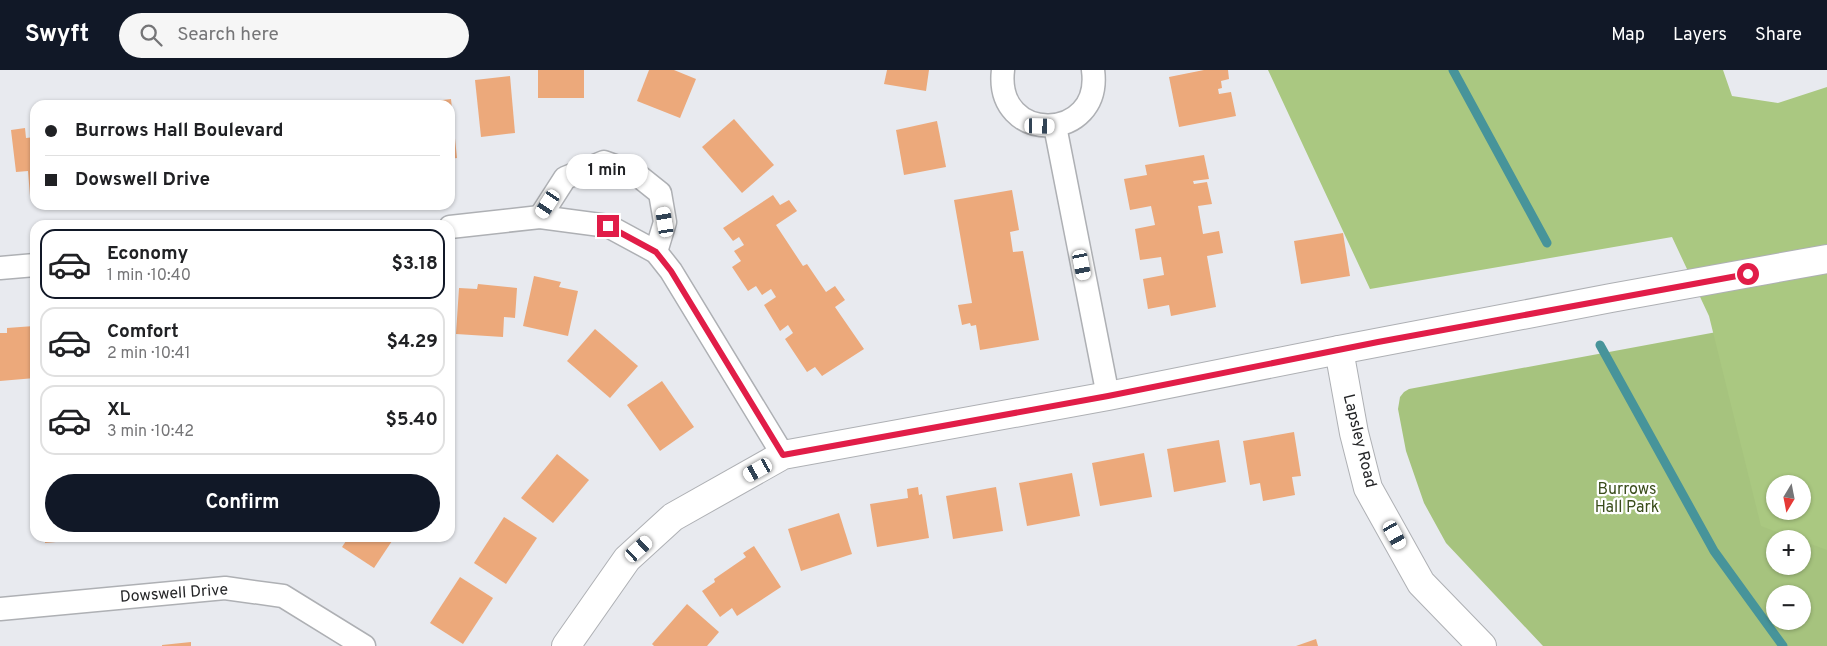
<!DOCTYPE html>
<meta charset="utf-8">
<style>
body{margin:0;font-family:Overpass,sans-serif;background:#f6f6f6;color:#202124;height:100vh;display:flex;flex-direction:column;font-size:19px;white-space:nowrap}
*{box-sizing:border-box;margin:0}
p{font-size:16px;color:#757577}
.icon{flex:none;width:28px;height:28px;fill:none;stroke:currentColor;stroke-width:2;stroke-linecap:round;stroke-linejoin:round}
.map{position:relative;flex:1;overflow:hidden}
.side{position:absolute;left:30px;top:150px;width:425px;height:322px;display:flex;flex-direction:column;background:#fff;border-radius:15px;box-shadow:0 1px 4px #0004}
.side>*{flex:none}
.hud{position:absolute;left:30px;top:30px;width:425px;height:110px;border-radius:15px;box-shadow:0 1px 4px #0004;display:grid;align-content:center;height:110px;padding:0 15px;background:#fff}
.needle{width:32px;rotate:190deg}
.buttons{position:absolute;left:1766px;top:405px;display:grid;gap:10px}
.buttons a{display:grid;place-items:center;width:45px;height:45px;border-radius:50%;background:#fff;box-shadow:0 1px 4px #0004;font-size:25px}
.end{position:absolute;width:22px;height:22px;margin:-11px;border:6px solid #e11d48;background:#fff;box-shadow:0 0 0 2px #fff}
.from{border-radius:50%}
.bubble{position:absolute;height:35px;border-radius:18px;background:#fff;box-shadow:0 1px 4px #0004;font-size:16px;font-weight:700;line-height:35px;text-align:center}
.car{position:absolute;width:15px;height:30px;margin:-15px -8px;border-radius:6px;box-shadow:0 0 4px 1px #0007;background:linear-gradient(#fff 24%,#345 0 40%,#fff 0 76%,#345 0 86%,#fff 0)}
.hud b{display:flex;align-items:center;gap:18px;height:48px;font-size:19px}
.hud b+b{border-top:1px solid #e0e0e0}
.hud i{width:12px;height:12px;background:#202124}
ul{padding:9px 0 0;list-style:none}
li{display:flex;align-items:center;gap:15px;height:70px;margin:0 10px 8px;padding:0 5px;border:2px solid #e0e0e0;border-radius:15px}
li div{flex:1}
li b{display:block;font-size:19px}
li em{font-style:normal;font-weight:700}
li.on{border-color:#111827}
li>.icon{width:45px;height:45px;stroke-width:1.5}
.action{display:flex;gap:10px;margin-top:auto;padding:10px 15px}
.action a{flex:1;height:58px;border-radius:30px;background:#111827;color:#fff;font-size:20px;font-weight:700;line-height:58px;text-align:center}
header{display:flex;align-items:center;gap:30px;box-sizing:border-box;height:70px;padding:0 25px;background:#111827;color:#fff}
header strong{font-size:24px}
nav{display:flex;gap:28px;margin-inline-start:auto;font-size:18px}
.search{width:350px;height:45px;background:#f6f6f6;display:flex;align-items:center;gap:12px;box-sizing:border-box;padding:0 18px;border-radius:28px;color:#757577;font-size:19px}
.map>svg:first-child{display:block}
</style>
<header>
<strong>Swyft</strong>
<div class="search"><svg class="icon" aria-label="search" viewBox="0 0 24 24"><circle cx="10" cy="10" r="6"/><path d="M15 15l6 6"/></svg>Search here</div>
<nav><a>Map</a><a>Layers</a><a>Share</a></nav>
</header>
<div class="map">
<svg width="1827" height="576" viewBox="0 0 1827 576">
<rect width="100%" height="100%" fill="#e8eaef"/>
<!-- green -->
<path fill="#a6c37e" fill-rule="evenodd" d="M1782,250L1827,299V576H1543L1446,473L1424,433L1406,381L1398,339L1400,327L1404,322L1409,319ZM1775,414H1802V441H1775ZM1775,469H1802V496H1775ZM1775,524H1802V551H1775Z"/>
<!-- forest -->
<path fill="#aac881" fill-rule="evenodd" d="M1268,0H1723L1732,26L1778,33L1827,17V480L1803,471L1802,469H1795L1761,456L1709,246L1672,167L1370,219ZM1775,414H1802V441H1775Z"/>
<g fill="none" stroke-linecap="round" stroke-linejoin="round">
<!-- stream -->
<g stroke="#47949a" stroke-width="9">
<polyline points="1453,0 1547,173"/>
<polyline points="1600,275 1714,481 1783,576"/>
</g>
</g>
<!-- building -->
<g fill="#eca97b">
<rect x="538" y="0" width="46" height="28"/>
<polygon points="649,0 674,0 696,9 680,48 637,31"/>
<polygon points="887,0 929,0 926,21 884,14"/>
<polygon points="1204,0 1228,0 1229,9 1221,11 1222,18 1218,19 1219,24 1231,22 1236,46 1179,57 1169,7"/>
<polygon points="510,6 515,63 481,67 475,10"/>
<polygon points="451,29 457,88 450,89 450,35 417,35 417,33"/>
<polygon points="734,49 774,95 742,123 702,77"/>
<polygon points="937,51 946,97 904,105 896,60"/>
<polygon points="25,58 26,68 35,67 35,126 30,126 28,101 16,102 11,60"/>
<polygon points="1204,85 1209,109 1193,111 1194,114 1207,112 1212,134 1198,136 1203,164 1219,161 1223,183 1207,186 1216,237 1171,246 1169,235 1148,239 1143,209 1164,205 1161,187 1140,190 1135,159 1155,155 1151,136 1130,140 1124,109 1147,105 1145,95"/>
<polygon points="1012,120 1019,160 1010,162 1013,182 1023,181 1039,270 980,280 976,255 971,256 970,253 962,255 958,235 972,233 954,130"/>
<polygon points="773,125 780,135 789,130 797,141 776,155 803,196 807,194 826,222 835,216 845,230 835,237 864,279 822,306 815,297 807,302 785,269 793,263 788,255 780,261 764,235 776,227 771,219 762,225 756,216 748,221 732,197 741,191 734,181 744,175 739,167 733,171 723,158"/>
<polygon points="1343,163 1350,206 1301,214 1294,171"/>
<polygon points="534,206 561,212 559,217 578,221 568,266 523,256"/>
<polygon points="478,214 517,218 515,248 504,247 503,267 456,264 459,218 477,219"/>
<polygon points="34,256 35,308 0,311 0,263 7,263 7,258"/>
<polygon points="595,259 638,296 610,328 567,291"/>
<polygon points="662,311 694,357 660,381 627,335"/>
<polygon points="1294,362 1301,406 1292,407 1295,425 1263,431 1260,413 1250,415 1243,371"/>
<polygon points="1219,370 1226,412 1174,422 1167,379"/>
<polygon points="1144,383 1152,427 1100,436 1092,393"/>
<polygon points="557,384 589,410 553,453 521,428"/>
<polygon points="1072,403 1080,446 1027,456 1019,413"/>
<polygon points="918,417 919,425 922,424 929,468 877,477 870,434 908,428 907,419"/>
<polygon points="996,417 1003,461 953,469 946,426"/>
<polygon points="839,443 852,484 801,501 788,459"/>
<polygon points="504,447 537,468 506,514 474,493"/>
<polygon points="45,468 78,468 78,470 45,473"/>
<polygon points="348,468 394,468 374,498 342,477"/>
<polygon points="754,476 781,517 737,546 732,538 720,547 702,521 715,512 714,509 746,487 743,483"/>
<polygon points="460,507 493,528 463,574 430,553"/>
<polygon points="687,534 719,562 707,576 654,576 652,574"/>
<polygon points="1316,569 1318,576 1296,576"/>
<polygon points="191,572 191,576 162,576 162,575"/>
</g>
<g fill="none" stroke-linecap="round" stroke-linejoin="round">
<defs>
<g id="minor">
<path d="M1003,0C994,75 1103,73 1093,0"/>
<polyline points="1055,56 1108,326"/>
<polyline points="540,147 565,108 604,92 635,103 660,123 665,152 656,182"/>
<polyline points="450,157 540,147 608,156 656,182 671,201 783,385"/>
<polyline points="0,198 35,195"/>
<polyline points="0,539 225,518 283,526 364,576"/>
</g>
<g id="tertiary">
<polyline points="1339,280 1354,363 1368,418 1421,513 1482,576"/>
<polyline points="566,576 627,489 673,447 783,385 1108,326 1339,280 1611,228 1827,189"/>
</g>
</defs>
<!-- minor casing -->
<use href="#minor" stroke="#aeb0b4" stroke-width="25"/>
<!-- tertiary casing -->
<use href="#tertiary" stroke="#aeb0b4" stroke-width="30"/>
<!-- minor -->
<use href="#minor" stroke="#fff" stroke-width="22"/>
<!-- tertiary -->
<use href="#tertiary" stroke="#fff" stroke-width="28"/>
</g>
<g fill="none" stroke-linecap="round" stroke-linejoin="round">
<!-- route -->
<polyline stroke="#e11d48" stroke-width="6" points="608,156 656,182 671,201 783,385 1108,326 1378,272 1748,204"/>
</g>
<g text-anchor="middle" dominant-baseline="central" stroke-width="4.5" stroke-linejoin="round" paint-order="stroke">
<!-- street labels -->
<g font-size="16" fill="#242527" stroke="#fff">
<text transform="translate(1359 371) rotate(76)">Lapsley Road</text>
<text transform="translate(174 524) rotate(-4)">Dowswell Drive</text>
</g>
<!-- park labels -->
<g font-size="16" fill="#3a4d1b" stroke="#fff">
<text x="1627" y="420">Burrows<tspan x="1627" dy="18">Hall Park</tspan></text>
</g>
</g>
</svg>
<div class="buttons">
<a><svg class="needle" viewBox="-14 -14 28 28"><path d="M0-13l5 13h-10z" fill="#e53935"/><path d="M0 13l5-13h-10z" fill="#757577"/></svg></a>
<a>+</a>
<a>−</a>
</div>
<i class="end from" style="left:1748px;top:204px"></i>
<i class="end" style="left:608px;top:156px"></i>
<div class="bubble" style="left:566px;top:84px;width:82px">1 min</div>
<i class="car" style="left:1040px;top:56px;rotate:91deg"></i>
<i class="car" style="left:548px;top:134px;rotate:213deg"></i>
<i class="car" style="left:665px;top:152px;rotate:351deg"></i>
<i class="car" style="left:1082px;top:195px;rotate:169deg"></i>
<i class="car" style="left:758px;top:400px;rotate:241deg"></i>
<i class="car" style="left:1395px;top:465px;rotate:151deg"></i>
<i class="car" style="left:639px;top:479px;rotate:48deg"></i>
<div class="hud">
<b><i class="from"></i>Burrows Hall Boulevard</b>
<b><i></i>Dowswell Drive</b>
</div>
<section class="side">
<ul>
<li class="on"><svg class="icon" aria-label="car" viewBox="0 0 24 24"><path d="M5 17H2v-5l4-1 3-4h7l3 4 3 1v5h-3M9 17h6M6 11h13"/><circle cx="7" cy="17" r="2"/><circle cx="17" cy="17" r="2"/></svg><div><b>Economy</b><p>1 min · 10:40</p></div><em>$3.18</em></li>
<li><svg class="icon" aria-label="car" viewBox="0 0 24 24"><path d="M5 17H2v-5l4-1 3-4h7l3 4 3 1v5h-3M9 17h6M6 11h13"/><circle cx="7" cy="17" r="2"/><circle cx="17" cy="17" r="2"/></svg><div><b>Comfort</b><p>2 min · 10:41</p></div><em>$4.29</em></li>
<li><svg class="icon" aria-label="car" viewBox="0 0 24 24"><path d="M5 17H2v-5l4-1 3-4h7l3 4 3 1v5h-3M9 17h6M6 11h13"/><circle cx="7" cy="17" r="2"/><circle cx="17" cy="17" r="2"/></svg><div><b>XL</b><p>3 min · 10:42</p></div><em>$5.40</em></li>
</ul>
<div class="action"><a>Confirm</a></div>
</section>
</div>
